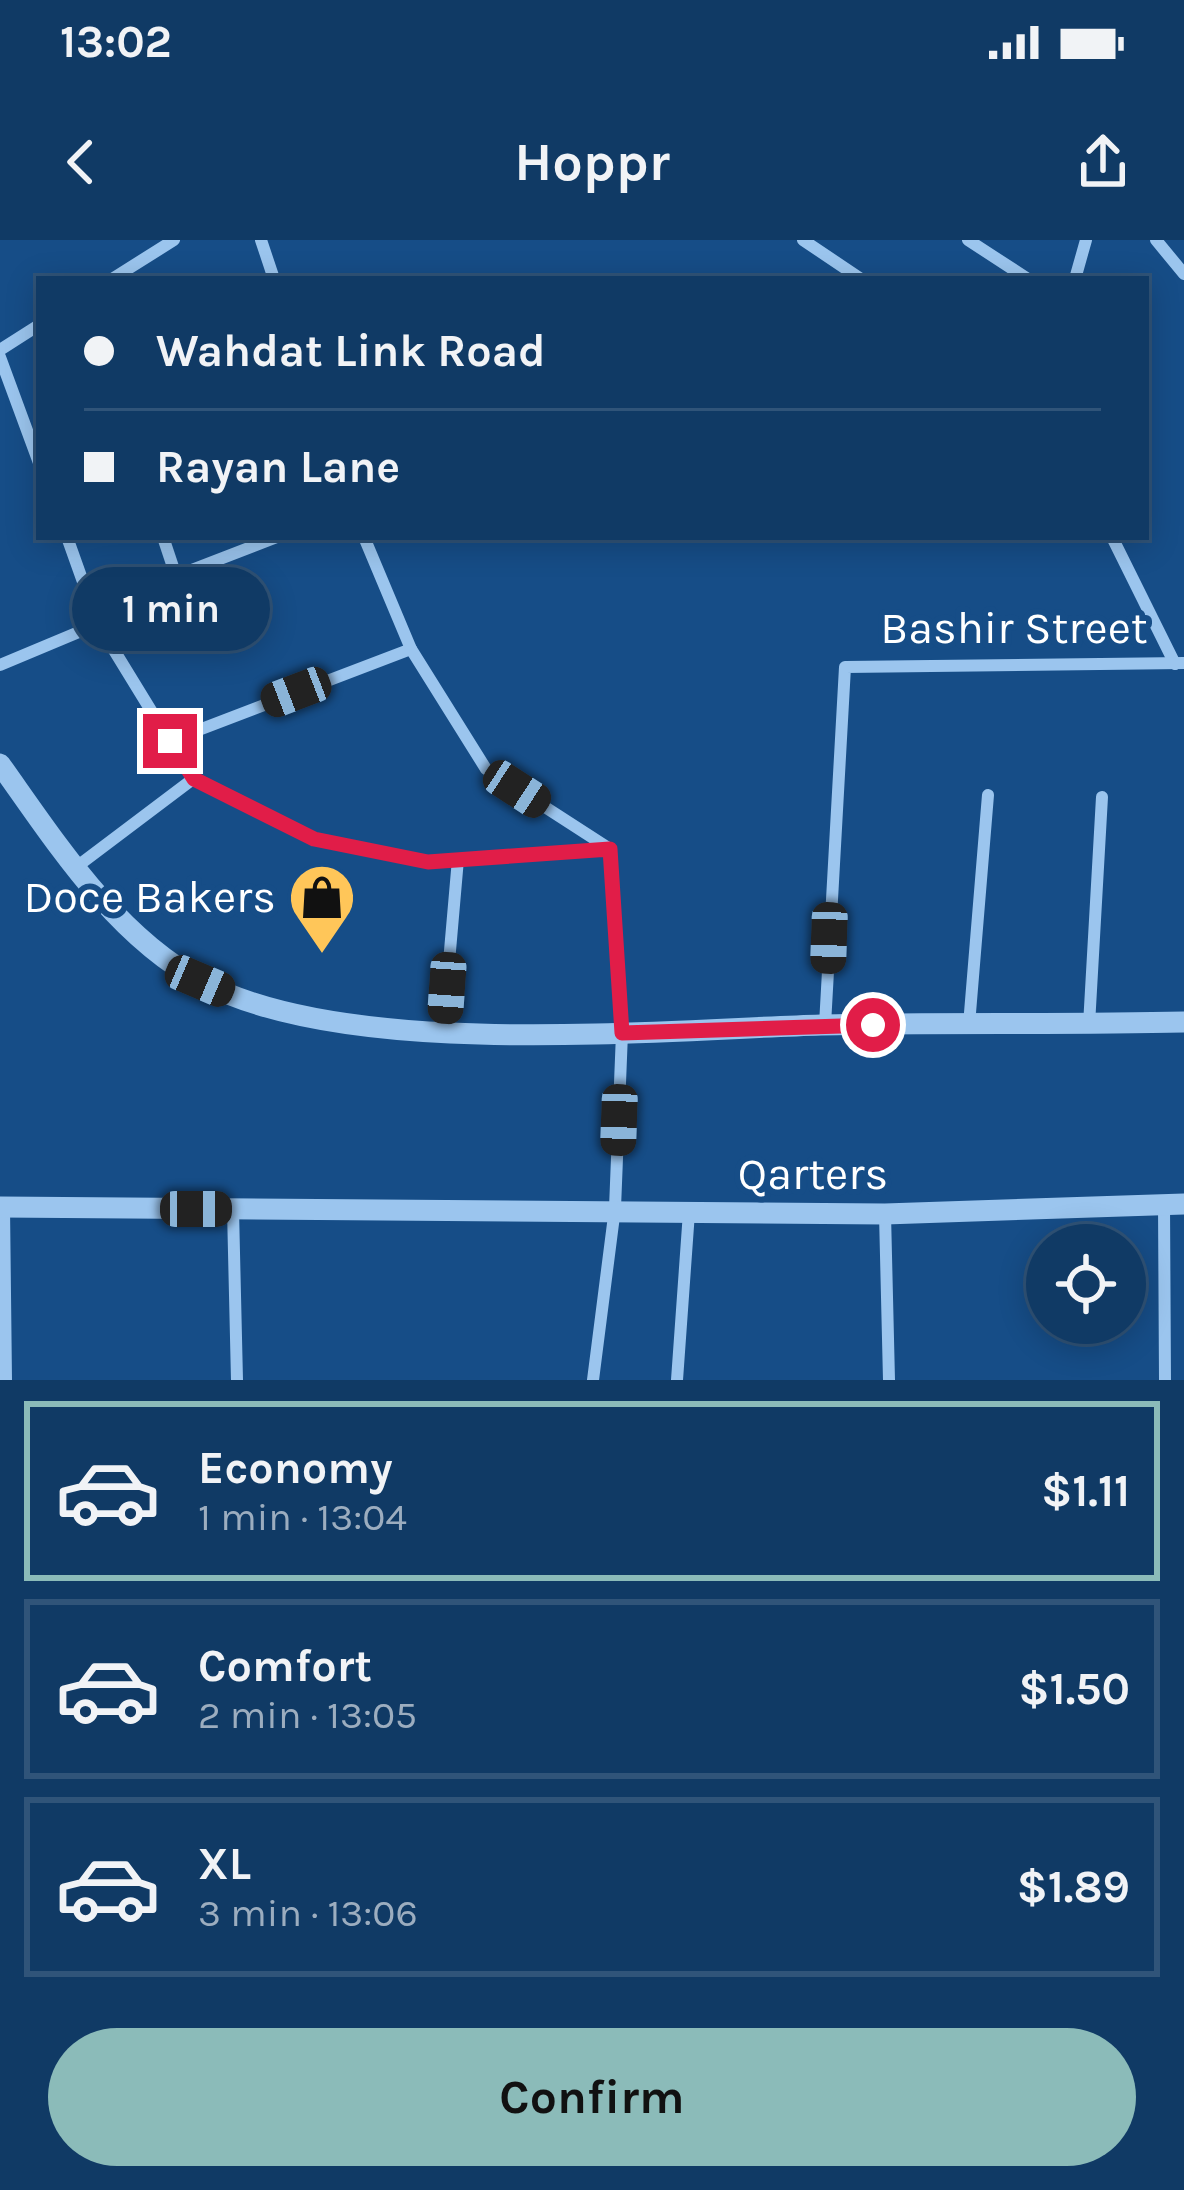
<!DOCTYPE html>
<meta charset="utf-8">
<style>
body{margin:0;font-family:Karla,sans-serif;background:#19416b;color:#f1f3f6;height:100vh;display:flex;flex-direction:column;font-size:45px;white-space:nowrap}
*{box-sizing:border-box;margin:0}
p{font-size:39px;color:#9cadbf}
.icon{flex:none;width:66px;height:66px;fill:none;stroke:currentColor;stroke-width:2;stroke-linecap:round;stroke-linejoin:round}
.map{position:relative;height:1140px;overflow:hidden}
.details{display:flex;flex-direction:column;background:#103a65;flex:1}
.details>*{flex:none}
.top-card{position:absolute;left:36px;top:36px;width:1113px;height:264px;border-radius:0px;box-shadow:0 6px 30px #0003,0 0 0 3px #305479;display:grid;align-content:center;height:264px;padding:0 48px;background:#103a65}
.controls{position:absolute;left:1026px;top:984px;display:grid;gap:24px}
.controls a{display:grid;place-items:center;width:120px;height:120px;border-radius:50%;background:#103a65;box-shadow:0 6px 30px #0003,0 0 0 3px #305479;font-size:60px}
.end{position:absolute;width:54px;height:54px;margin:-27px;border:15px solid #e11d48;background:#fff;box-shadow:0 0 0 6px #fff}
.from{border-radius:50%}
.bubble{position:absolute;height:84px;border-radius:42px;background:#103a65;box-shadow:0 6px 30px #0003,0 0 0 3px #305479;font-size:39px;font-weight:700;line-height:84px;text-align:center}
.car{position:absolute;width:36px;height:72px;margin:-36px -18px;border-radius:15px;box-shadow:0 0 9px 3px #0007;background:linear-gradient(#222 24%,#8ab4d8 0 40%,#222 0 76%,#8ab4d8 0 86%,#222 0)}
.top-card b{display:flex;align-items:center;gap:42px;height:114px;font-size:45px}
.top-card b+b{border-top:3px solid #305479}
.top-card i{width:30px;height:30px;background:#f1f3f6}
ul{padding:21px 0 0;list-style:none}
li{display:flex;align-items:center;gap:36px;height:180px;margin:0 24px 18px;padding:0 24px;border:6px solid #305479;border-radius:0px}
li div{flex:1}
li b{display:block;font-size:45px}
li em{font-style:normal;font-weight:700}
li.active{border-color:#8bbbb9}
li>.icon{width:108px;height:108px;stroke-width:1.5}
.button{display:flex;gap:24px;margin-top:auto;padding:24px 48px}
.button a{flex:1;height:138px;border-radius:72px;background:#8bbbb9;color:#111;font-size:48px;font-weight:700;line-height:138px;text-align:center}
.status{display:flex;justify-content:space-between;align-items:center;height:84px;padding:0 60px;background:#103a65;direction:ltr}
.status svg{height:33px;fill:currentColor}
header{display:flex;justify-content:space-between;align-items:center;height:156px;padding:0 48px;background:#103a65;font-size:54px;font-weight:700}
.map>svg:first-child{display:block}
</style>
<div class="status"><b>13:02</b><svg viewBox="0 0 49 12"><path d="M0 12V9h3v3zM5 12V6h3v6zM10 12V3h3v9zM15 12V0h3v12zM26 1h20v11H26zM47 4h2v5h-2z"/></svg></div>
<header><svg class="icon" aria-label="back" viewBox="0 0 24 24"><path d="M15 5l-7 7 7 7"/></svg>Hoppr<svg class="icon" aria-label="share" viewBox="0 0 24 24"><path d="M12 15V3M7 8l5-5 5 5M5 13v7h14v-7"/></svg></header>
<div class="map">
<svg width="1184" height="1140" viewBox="0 0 1184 1140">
<rect width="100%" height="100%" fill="#164d87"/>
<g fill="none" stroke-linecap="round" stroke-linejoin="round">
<!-- minor -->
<g stroke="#9bc5ee" stroke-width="12">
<polyline points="261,0 274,39"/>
<polyline points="803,0 861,39"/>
<polyline points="968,0 1028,39"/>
<polyline points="1156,0 1184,34"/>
<polyline points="112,39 174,0"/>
<polyline points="1075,39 1086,0"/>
<polyline points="0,110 39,85"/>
<polyline points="0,117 39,223"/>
<polyline points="67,297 98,384 193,539 314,599 428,622 609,609"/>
<polyline points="163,297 176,336"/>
<polyline points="364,297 411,409 486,529 610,609 622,793 615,968 593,1140"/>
<polyline points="1112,297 1175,424"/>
<polyline points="93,368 277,297"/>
<polyline points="0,425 98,384"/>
<polyline points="170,501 411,409"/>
<polyline points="75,628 193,539"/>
<polyline points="825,785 845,427 1184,423"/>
<polyline points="969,785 988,555"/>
<polyline points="1089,785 1102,557"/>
<polyline points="443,791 458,619"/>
<polyline points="1164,964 1165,1140"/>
<polyline points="4,967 6,1140"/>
<polyline points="233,970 237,1140"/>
<polyline points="885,974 889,1140"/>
<polyline points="677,1140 689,972"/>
</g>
<!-- tertiary -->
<g stroke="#9bc5ee" stroke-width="21">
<path d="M0,524C55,601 115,696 202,742C350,820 653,790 821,785C942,782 1063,785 1184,782"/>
<polyline points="0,967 885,974 1184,964"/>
</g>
</g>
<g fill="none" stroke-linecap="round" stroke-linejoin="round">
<!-- route -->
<polyline stroke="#e11d48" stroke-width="15" points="170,501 194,539 314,599 428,622 610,609 622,793 873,785"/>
</g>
<!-- icons -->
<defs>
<symbol id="shop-pin" viewBox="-11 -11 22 30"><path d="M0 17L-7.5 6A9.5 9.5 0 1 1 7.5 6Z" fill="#ffc659" stroke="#164d87"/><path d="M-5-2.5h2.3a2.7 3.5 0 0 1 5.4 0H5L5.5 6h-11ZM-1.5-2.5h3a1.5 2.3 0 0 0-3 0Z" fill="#111"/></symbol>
</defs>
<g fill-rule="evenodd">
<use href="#shop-pin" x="284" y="619" width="76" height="104"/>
</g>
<g text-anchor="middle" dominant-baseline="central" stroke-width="12" stroke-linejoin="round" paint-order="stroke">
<!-- street labels -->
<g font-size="45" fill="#fff" stroke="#164d87">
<text x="1014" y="388">Bashir Street</text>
<text x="813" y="934">Qarters</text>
</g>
<!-- poi labels -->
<g font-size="45" fill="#fff" stroke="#164d87" text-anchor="end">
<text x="276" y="657">Doce Bakers</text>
</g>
</g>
</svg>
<div class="controls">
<a><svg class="icon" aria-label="locate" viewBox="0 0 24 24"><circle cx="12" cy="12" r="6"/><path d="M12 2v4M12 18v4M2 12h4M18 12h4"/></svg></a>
</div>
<i class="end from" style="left:873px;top:785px"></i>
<i class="end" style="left:170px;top:501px"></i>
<div class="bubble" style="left:72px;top:327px;width:198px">1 min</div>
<i class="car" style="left:296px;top:452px;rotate:249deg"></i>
<i class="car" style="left:517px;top:549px;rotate:123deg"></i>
<i class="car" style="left:829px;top:698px;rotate:182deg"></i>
<i class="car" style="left:200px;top:741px;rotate:113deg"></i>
<i class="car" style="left:447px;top:748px;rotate:184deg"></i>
<i class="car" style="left:619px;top:880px;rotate:182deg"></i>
<i class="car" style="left:196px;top:969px;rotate:90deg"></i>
<div class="top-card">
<b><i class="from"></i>Wahdat Link Road</b>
<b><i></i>Rayan Lane</b>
</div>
</div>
<section class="details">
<ul>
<li class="active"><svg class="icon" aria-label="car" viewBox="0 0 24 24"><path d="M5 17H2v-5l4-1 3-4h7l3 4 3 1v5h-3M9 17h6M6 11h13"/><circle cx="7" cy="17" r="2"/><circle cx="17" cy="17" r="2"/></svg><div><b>Economy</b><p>1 min · 13:04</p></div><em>$1.11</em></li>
<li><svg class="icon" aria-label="car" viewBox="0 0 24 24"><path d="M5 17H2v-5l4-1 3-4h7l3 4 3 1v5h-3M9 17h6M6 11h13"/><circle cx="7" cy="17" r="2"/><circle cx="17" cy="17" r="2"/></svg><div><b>Comfort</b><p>2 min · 13:05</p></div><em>$1.50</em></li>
<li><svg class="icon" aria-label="car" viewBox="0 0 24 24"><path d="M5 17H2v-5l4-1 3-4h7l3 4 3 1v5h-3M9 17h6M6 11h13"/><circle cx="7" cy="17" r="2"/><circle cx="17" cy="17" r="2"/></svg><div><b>XL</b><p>3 min · 13:06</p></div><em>$1.89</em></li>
</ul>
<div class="button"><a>Confirm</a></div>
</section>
